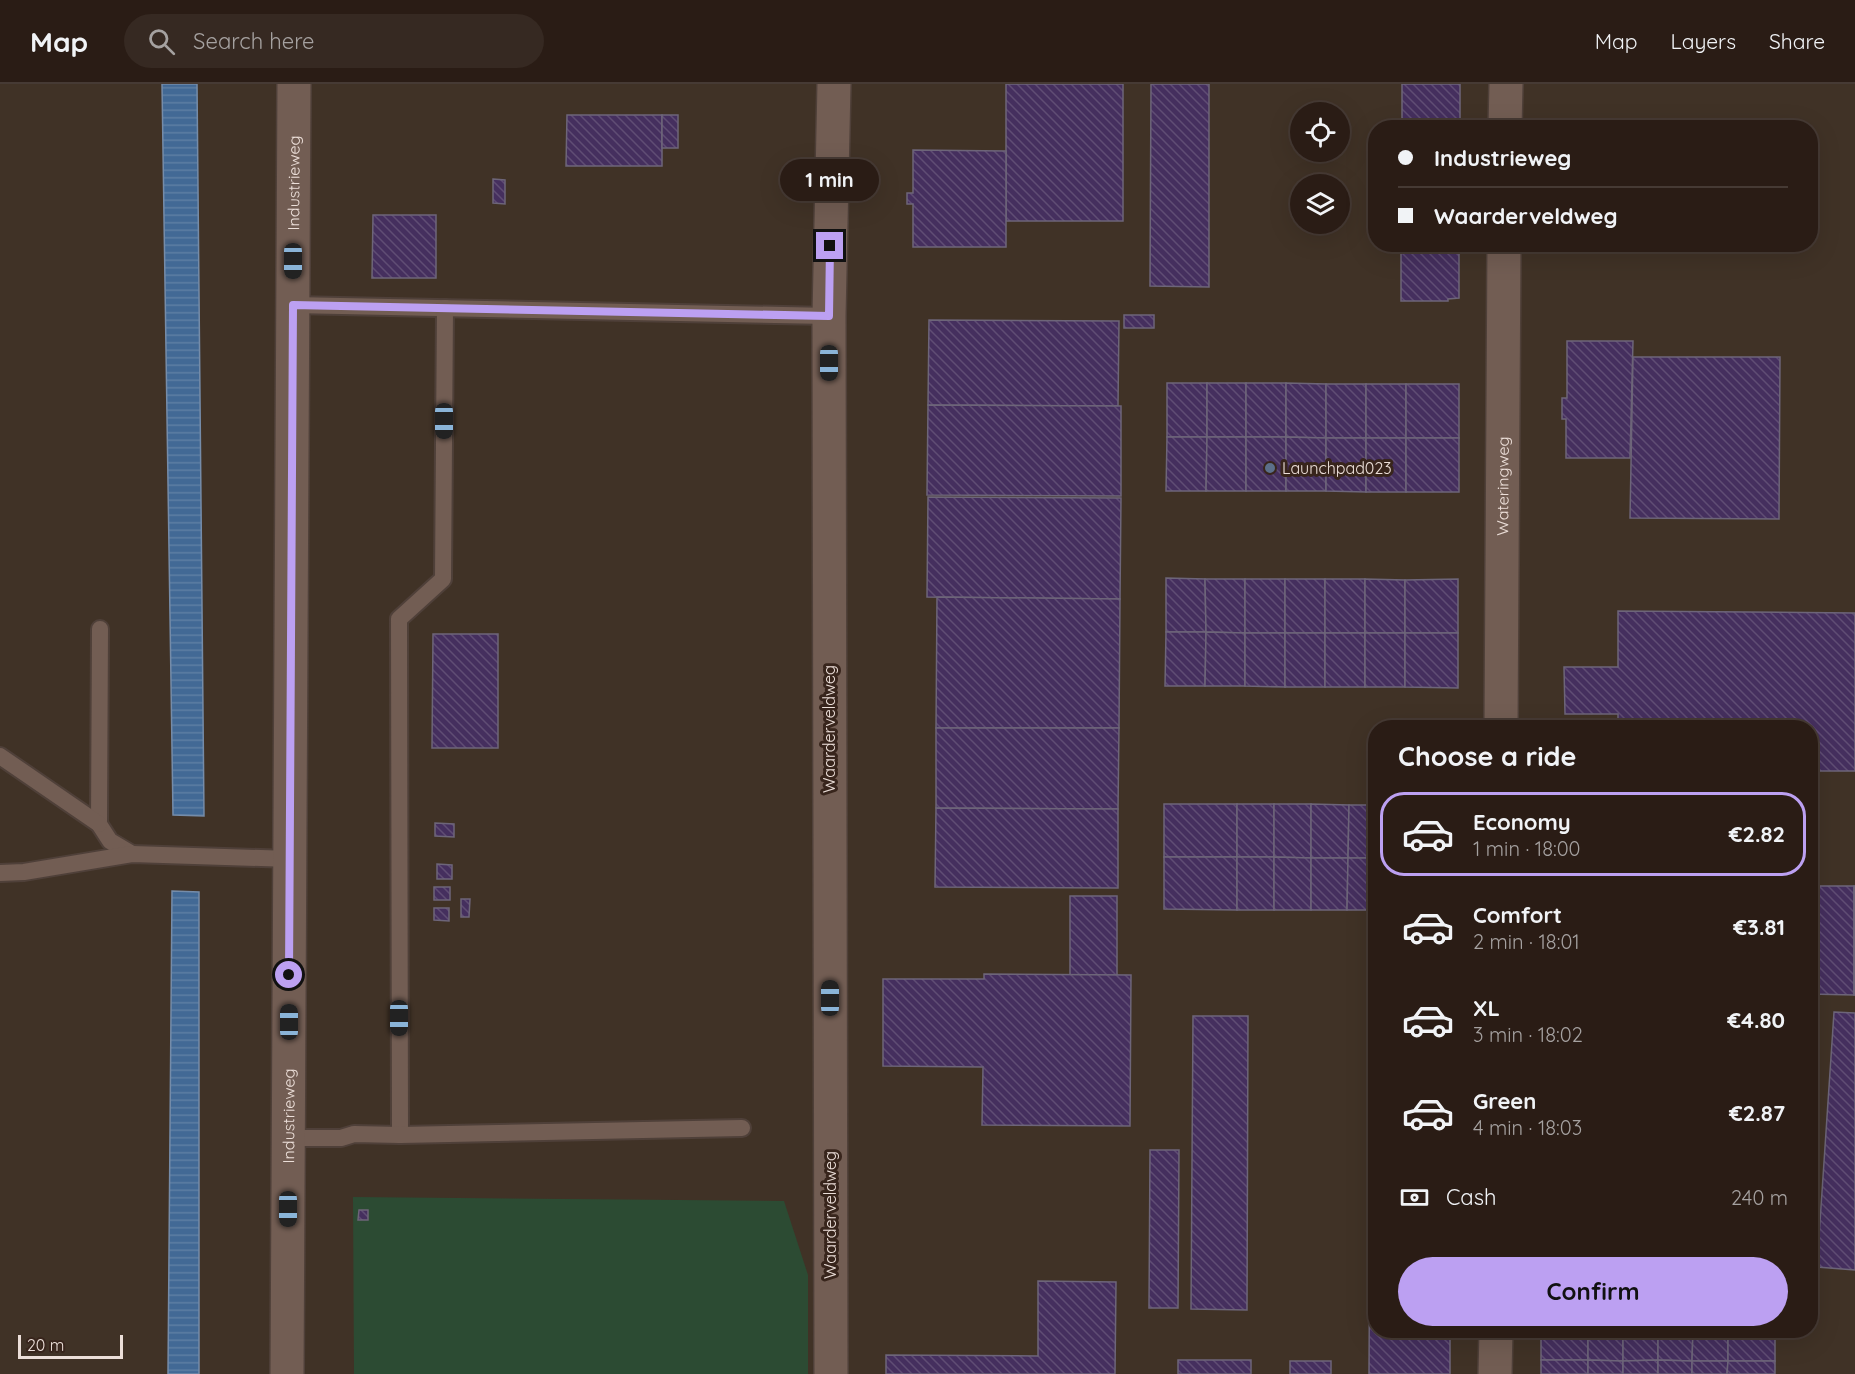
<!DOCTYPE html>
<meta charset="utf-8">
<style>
body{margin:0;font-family:Quicksand,sans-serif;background:#362922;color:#f1f3f6;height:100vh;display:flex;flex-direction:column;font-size:22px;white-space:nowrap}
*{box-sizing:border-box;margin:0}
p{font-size:20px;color:#a5a1a0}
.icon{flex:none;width:33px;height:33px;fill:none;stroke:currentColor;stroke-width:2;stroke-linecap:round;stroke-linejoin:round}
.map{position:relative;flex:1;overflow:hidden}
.details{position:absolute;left:1368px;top:636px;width:450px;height:618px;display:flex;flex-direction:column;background:#2a1c15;border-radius:24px;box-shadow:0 6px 24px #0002,0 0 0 2px #463a34}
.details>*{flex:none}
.hud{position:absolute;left:1368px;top:36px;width:450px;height:132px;border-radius:24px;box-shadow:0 6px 24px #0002,0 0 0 2px #463a34;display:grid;align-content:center;height:132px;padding:0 30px;background:#2a1c15}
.buttons{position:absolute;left:1290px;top:18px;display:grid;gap:12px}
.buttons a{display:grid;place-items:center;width:60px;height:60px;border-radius:50%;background:#2a1c15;box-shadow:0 6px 24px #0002,0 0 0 2px #463a34;font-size:30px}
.scale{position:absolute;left:18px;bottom:15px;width:105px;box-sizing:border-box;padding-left:6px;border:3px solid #ecdfd9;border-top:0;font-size:16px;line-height:21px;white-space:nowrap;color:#ecdfd9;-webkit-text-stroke:4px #38251c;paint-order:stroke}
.end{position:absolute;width:27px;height:27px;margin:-14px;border:8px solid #bca0f2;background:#111;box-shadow:0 0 0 3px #111}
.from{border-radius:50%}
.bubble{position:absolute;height:42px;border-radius:21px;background:#2a1c15;box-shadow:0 6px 24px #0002,0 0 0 2px #463a34;font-size:20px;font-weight:800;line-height:42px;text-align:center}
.car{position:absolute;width:18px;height:36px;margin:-18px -9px;border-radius:8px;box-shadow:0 0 4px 2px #0007;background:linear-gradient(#222 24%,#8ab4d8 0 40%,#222 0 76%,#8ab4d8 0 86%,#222 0)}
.hud b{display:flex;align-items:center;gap:21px;height:57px;font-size:22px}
.hud b+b{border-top:2px solid #463a34}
.hud i{width:15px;height:15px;background:#f1f3f6}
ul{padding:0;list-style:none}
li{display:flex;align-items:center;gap:18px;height:84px;margin:0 12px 9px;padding:0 18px;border:3px solid transparent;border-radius:24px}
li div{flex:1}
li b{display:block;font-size:22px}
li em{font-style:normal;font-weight:800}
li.current{border-color:#bca0f2}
li>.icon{width:54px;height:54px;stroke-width:1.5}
h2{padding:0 30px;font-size:27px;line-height:72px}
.pay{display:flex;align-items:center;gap:15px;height:66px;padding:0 30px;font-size:22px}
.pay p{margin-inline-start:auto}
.button{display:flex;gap:12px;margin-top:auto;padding:12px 30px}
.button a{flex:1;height:69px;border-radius:36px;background:#bca0f2;color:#111;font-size:24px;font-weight:800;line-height:69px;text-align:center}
header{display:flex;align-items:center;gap:36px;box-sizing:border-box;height:84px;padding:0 30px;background:#2a1c15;border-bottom:2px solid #463a34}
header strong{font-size:28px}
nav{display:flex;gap:33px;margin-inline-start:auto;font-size:21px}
.search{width:420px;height:54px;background:#362922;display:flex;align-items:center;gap:15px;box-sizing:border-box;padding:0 21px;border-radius:33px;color:#a5a1a0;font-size:22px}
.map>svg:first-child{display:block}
</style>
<header>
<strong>Map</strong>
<div class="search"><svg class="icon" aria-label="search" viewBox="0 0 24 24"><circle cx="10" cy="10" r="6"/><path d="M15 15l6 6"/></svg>Search here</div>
<nav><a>Map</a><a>Layers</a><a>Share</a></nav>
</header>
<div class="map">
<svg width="1855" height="1290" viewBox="0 0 1855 1290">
<defs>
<pattern id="water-rules" width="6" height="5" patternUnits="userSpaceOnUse" patternTransform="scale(1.5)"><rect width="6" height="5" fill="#426995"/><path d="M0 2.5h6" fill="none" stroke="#5d7ea3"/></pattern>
<pattern id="building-back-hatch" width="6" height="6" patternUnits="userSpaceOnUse" patternTransform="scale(1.5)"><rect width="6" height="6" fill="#452f5e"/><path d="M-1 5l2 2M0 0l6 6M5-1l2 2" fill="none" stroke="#604d74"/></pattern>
</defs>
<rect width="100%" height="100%" fill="#38251c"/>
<!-- industrial -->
<path fill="#403226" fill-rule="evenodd" d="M0,0H1855V1290H0ZM1300,28H1340V68H1300ZM1376,44H1810V160H1376ZM1300,100H1340V140H1300ZM1376,644H1810V1246H1376Z"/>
<!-- grass -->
<polygon fill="#2c4b33" points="353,1113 784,1117 808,1191 808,1290 354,1290"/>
<!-- water -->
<g fill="url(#water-rules)" stroke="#758ca9" stroke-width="1.5">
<polygon points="162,0 197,0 204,732 173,731"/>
<polygon points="172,807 199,808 199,1290 168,1290"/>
</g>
<!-- building -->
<g fill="url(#building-back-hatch)" stroke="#6d6579" stroke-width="1.5">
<rect x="1006" y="0" width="117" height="137"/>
<polygon points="1151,0 1209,0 1209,203 1150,202"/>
<rect x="1402" y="0" width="58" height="44"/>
<polygon points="567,31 662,31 662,82 566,82"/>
<rect x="662" y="31" width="16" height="33"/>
<polygon points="913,66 1006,67 1006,163 913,163 913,120 907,120 907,109 913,109"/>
<polygon points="493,95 505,96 505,120 493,119"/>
<polygon points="373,131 436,131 436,194 372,194"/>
<polygon points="1401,160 1459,160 1459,214 1448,215 1448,217 1401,217"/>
<rect x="1124" y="231" width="30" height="13"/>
<polygon points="929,236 1119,237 1118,322 928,321"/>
<polygon points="1567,257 1633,257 1630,374 1566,374 1566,335 1562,335 1562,314 1567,314"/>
<polygon points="1633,273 1780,273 1779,435 1630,434"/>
<rect x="1167" y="299" width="40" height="54"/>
<rect x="1207" y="299" width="39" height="54"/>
<rect x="1246" y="299" width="40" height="54"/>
<polygon points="1286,299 1326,300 1326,354 1286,353"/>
<rect x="1326" y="300" width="40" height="54"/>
<rect x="1366" y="300" width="40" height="54"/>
<rect x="1406" y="300" width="53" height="54"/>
<polygon points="928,321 1121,322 1121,412 927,411"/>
<polygon points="1167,353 1207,353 1206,407 1166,407"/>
<polygon points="1207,353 1246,353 1246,407 1206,407"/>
<rect x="1246" y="353" width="40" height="54"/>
<polygon points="1286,353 1326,354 1326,407 1286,407"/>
<polygon points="1326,354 1366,354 1366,408 1326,407"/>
<rect x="1366" y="354" width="40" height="54"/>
<rect x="1406" y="354" width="53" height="54"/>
<polygon points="928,413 1121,414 1120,515 927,513"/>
<polygon points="1166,494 1205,495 1206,548 1166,548"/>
<polygon points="1205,495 1245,495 1245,549 1206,548"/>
<rect x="1245" y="495" width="40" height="54"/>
<rect x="1285" y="495" width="40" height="54"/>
<rect x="1325" y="495" width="40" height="54"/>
<polygon points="1365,495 1405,496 1405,549 1365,549"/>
<polygon points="1458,495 1458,549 1405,549 1405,496"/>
<polygon points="937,513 1120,515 1119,644 936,644"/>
<polygon points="1618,527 1855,529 1855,687 1810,687 1810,644 1618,644 1618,630 1565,630 1564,583 1618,583"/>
<polygon points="1166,548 1206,548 1205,602 1165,602"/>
<polygon points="1206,548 1245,549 1245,602 1205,602"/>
<polygon points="1245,549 1285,549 1285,603 1245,602"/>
<rect x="1285" y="549" width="40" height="54"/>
<rect x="1325" y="549" width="40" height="54"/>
<rect x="1365" y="549" width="40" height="54"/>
<polygon points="1405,549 1458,549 1458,604 1405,603"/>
<polygon points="433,550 498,550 498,664 432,664"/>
<polygon points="936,644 1119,644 1118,725 936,724"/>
<rect x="1164" y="720" width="73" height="53"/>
<rect x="1237" y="720" width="37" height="53"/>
<polygon points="1274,720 1311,720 1311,774 1274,773"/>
<polygon points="1311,720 1349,721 1348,774 1311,774"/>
<polygon points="1349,721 1376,721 1376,774 1348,774"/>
<polygon points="936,724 1118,725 1118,804 935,803"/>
<polygon points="435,739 454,740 454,753 435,752"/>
<polygon points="1164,773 1237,773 1237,826 1164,825"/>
<rect x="1237" y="773" width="37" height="53"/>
<polygon points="1274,773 1311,774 1311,826 1274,826"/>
<polygon points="1311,774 1348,774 1347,826 1311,826"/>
<polygon points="1348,774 1376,774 1376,826 1347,826"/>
<polygon points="437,780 452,781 452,795 437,795"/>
<polygon points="1810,802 1854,802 1854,911 1810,910"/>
<rect x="1854" y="802" width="1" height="109"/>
<rect x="434" y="803" width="16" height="13"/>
<rect x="1070" y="812" width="47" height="79"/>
<polygon points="461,815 470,815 469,833 461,833"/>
<polygon points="434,824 449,824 449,837 434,836"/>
<polygon points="984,890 1131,891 1130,1042 982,1041 983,983 883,982 883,895 984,895"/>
<polygon points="1834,928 1855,929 1855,1186 1817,1183"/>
<polygon points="1193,932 1248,932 1247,1226 1191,1225"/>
<polygon points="1371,933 1376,933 1376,1246 1450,1246 1450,1290 1369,1290"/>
<polygon points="1150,1066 1179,1066 1178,1224 1149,1224"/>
<polygon points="359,1126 368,1126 368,1136 358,1136"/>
<polygon points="1038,1197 1116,1198 1115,1290 886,1290 886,1271 1038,1272"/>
<rect x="1541" y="1246" width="47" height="30"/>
<polygon points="1588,1246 1623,1246 1623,1277 1588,1276"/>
<polygon points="1623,1246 1658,1246 1658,1276 1623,1277"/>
<polygon points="1658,1246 1693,1246 1692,1277 1658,1276"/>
<polygon points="1693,1246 1728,1246 1728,1277 1692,1277"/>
<rect x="1728" y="1246" width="47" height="31"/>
<rect x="1178" y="1276" width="73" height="14"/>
<rect x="1541" y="1276" width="47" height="14"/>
<polygon points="1588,1276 1623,1277 1623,1290 1588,1290"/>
<polygon points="1658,1276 1658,1290 1623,1290 1623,1277"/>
<polygon points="1658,1276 1692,1277 1692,1290 1658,1290"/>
<rect x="1290" y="1277" width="41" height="13"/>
<polygon points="1692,1277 1728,1277 1727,1290 1692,1290"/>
<polygon points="1728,1277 1775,1277 1775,1290 1727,1290"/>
</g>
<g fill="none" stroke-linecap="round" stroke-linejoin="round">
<defs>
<g id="service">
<polyline points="293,221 829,232"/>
<polyline points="100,545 99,740 110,757 132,770"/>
<polyline points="0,672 99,740"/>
<polyline points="0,789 24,788 132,770 290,775"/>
<polyline points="400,1051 399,535 443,495 445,224"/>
<polyline points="288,1054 341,1054 354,1050 400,1051 742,1044"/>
</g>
<g id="minor">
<polyline points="1505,44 1506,0"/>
<path id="s1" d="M1501,644L1504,160"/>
<polyline points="831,1290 829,232 834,0"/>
<polyline points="1495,1290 1496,1246"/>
</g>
<g id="tertiary">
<path id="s2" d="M287,1290L294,0"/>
</g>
</defs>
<!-- service casing -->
<use href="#service" stroke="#4f4039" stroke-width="20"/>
<!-- minor casing -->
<use href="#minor" stroke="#4f4039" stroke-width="36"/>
<!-- tertiary casing -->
<use href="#tertiary" stroke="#4f4039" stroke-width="36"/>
<!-- service -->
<use href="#service" stroke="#725d53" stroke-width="16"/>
<!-- minor -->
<use href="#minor" stroke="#725d53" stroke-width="33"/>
<!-- tertiary -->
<use href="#tertiary" stroke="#725d53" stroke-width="33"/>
</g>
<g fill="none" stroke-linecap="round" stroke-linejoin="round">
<!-- route -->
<polyline stroke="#bca0f2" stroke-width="8" points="289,891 293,221 829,232 830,162"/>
</g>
<!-- markers -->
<circle fill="#5c6f8a" stroke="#38251c" stroke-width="2" cx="1270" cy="384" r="6"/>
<g text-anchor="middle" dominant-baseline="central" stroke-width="6" stroke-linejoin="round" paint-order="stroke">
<!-- street labels -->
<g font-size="16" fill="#ecdfd9" stroke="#38251c">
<text stroke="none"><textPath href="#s2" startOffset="1191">Industrieweg</textPath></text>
<text stroke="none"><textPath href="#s1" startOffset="242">Wateringweg</textPath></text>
<text transform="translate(829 645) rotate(-90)">Waarderveldweg</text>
<text stroke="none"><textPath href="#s2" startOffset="258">Industrieweg</textPath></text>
<text transform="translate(830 1131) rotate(-90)">Waarderveldweg</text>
</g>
<!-- poi labels -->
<g font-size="16" fill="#ecdfd9" stroke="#38251c" text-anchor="start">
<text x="1282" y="384">Launchpad023</text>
</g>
</g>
</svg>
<div class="buttons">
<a><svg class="icon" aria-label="locate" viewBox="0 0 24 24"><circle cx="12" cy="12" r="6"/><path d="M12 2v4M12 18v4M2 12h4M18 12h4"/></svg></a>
<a><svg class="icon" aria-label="layers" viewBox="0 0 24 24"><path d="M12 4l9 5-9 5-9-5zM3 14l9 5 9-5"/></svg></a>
</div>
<div class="scale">20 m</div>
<i class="end from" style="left:289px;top:891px"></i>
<i class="end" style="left:830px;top:162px"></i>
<div class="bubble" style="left:780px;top:75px;width:99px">1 min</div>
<i class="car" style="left:293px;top:177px;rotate:180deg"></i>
<i class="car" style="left:829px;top:279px;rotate:180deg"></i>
<i class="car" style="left:444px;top:337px;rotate:180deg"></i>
<i class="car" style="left:830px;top:914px;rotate:0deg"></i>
<i class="car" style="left:399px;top:934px;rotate:180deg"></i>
<i class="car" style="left:289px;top:938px;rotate:0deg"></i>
<i class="car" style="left:288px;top:1125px;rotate:180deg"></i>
<div class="hud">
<b><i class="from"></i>Industrieweg</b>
<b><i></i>Waarderveldweg</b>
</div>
<section class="details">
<h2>Choose a ride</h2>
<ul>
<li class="current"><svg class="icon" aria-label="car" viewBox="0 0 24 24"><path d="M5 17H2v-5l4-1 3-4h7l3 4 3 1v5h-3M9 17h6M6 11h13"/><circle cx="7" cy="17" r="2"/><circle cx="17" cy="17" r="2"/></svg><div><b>Economy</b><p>1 min · 18:00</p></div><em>€2.82</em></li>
<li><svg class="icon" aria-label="car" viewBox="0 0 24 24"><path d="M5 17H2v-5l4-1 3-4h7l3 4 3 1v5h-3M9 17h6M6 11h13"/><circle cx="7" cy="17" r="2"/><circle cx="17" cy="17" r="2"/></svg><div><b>Comfort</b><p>2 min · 18:01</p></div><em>€3.81</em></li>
<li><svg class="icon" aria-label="car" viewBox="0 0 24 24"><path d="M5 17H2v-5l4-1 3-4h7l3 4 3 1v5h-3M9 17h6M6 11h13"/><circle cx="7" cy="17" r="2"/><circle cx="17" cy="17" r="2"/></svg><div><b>XL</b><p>3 min · 18:02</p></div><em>€4.80</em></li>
<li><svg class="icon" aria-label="car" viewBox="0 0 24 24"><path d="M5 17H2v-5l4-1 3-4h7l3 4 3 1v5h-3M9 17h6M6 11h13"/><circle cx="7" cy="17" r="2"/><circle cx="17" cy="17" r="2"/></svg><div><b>Green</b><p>4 min · 18:03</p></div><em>€2.87</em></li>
</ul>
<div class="pay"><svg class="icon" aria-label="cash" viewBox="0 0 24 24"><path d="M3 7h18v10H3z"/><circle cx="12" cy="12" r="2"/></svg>Cash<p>240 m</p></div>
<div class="button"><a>Confirm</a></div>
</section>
</div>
